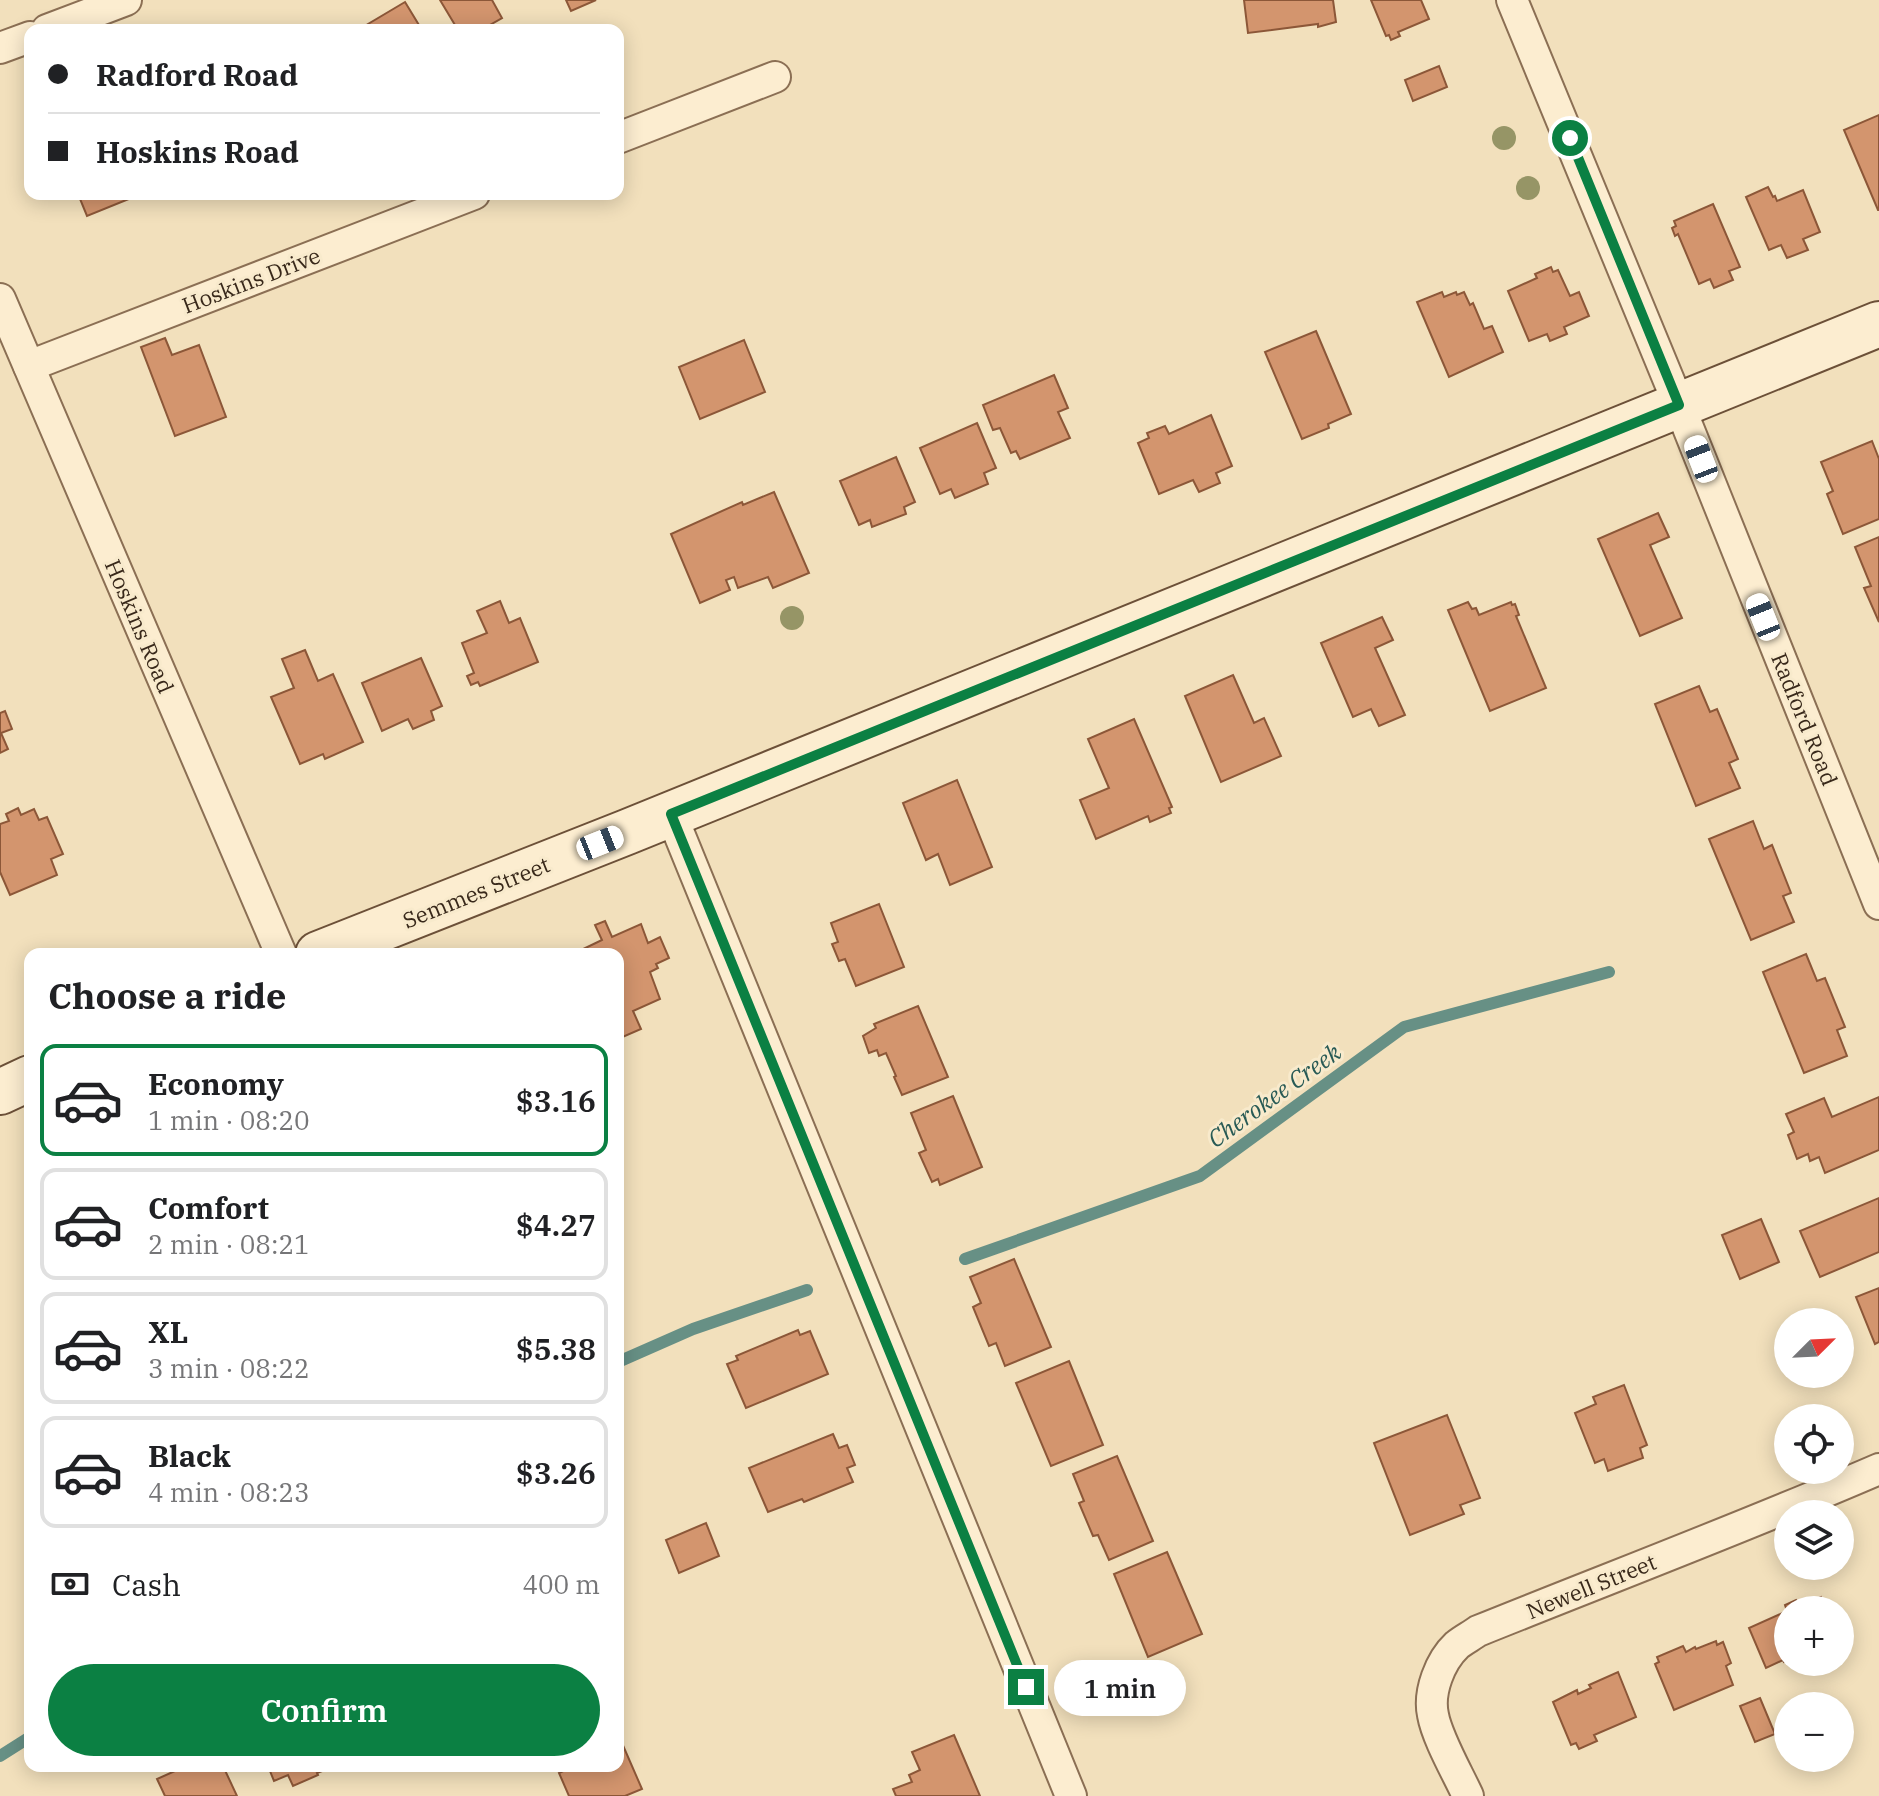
<!DOCTYPE html>
<meta charset="utf-8">
<style>
body{margin:0;font-family:"IBM Plex Serif",serif;background:#f2f2f2;color:#202124;height:100vh;display:flex;flex-direction:column;font-size:30px;white-space:nowrap}
*{box-sizing:border-box;margin:0}
p{font-size:26px;color:#757577}
.icon{flex:none;width:44px;height:44px;fill:none;stroke:currentColor;stroke-width:2;stroke-linecap:round;stroke-linejoin:round}
.map{position:relative;flex:1;overflow:hidden}
.sheet{position:absolute;left:24px;top:948px;width:600px;height:824px;display:flex;flex-direction:column;background:#fff;border-radius:16px;box-shadow:0 4px 20px #0003}
.sheet>*{flex:none}
.banner{position:absolute;left:24px;top:24px;width:600px;height:176px;border-radius:16px;box-shadow:0 4px 20px #0003;display:grid;align-content:center;height:176px;padding:0 24px;background:#fff}
.needle{width:52px;rotate:66deg}
.buttons{position:absolute;left:1774px;top:1308px;display:grid;gap:16px}
.buttons a{display:grid;place-items:center;width:80px;height:80px;border-radius:50%;background:#fff;box-shadow:0 4px 20px #0003;font-size:40px}
.end{position:absolute;width:36px;height:36px;margin:-18px;border:10px solid #0b8043;background:#fff;box-shadow:0 0 0 4px #fff}
.from{border-radius:50%}
.bubble{position:absolute;height:56px;border-radius:28px;background:#fff;box-shadow:0 4px 20px #0003;font-size:26px;font-weight:600;line-height:56px;text-align:center}
.car{position:absolute;width:24px;height:48px;margin:-24px -12px;border-radius:10px;box-shadow:0 0 6px 2px #0007;background:linear-gradient(#fff 24%,#345 0 40%,#fff 0 76%,#345 0 86%,#fff 0)}
.banner b{display:flex;align-items:center;gap:28px;height:76px;font-size:30px}
.banner b+b{border-top:2px solid #e0e0e0}
.banner i{width:20px;height:20px;background:#202124}
ul{padding:0;list-style:none}
li{display:flex;align-items:center;gap:24px;height:112px;margin:0 16px 12px;padding:0 8px;border:4px solid #e0e0e0;border-radius:16px}
li div{flex:1}
li b{display:block;font-size:30px}
li em{font-style:normal;font-weight:600}
li.selected{border-color:#0b8043}
li>.icon{width:72px;height:72px;stroke-width:1.5}
h2{padding:0 24px;font-size:36px;line-height:96px}
.pay{display:flex;align-items:center;gap:20px;height:88px;padding:0 24px;font-size:30px}
.pay p{margin-inline-start:auto}
.cta{display:flex;gap:16px;margin-top:auto;padding:16px 24px}
.cta a{flex:1;height:92px;border-radius:48px;background:#0b8043;color:#fff;font-size:32px;font-weight:600;line-height:92px;text-align:center}
.map>svg:first-child{display:block}
</style>
<div class="map">
<svg width="1879" height="1796" viewBox="0 0 1879 1796">
<rect width="100%" height="100%" fill="#f2e0bc"/>
<g fill="none" stroke-linecap="round" stroke-linejoin="round">
<!-- stream -->
<g stroke="#679085" stroke-width="12">
<polyline points="965,1259 1200,1176 1404,1027 1609,972"/>
<polyline points="618,1362 693,1329 807,1290"/>
<polyline points="0,1756 30,1737"/>
</g>
</g>
<!-- building -->
<g fill="#d3956e" stroke="#8c5738" stroke-width="2">
<polygon points="440,0 492,0 502,18 481,30 458,30"/>
<polygon points="566,0 596,0 571,11"/>
<polygon points="1244,0 1333,0 1336,22 1318,27 1318,24 1248,33"/>
<polygon points="1371,0 1421,0 1429,19 1398,32 1400,36 1391,40 1389,35 1386,36"/>
<polygon points="405,2 422,30 358,30"/>
<polygon points="1439,66 1447,87 1413,101 1405,80"/>
<polygon points="1879,115 1879,210 1878,210 1844,130"/>
<polygon points="1768,187 1773,197 1775,196 1777,201 1803,190 1820,232 1803,239 1808,250 1787,258 1781,245 1769,250 1746,197"/>
<polygon points="78,194 141,194 87,216"/>
<polygon points="1713,204 1740,267 1729,271 1733,280 1714,288 1710,279 1699,284 1678,234 1675,236 1672,228 1676,226 1674,221"/>
<polygon points="1551,267 1553,272 1558,270 1570,296 1579,292 1589,316 1564,327 1567,334 1550,341 1547,334 1529,341 1508,291 1537,278 1535,274"/>
<polygon points="1442,292 1444,297 1456,292 1457,295 1464,292 1470,305 1473,303 1484,329 1492,326 1503,352 1449,377 1417,302"/>
<polygon points="1316,331 1351,414 1328,424 1329,428 1302,439 1265,352"/>
<polygon points="165,338 172,355 199,345 226,417 175,436 141,347"/>
<polygon points="744,340 765,392 700,419 679,367"/>
<polygon points="1054,375 1068,408 1058,412 1070,438 1020,459 1016,451 1011,453 1000,428 993,430 983,405"/>
<polygon points="1211,415 1232,466 1216,473 1220,483 1199,492 1193,480 1159,494 1138,443 1149,438 1147,433 1165,426 1169,434"/>
<polygon points="977,423 996,468 984,473 988,484 955,498 951,489 940,494 920,448"/>
<polygon points="1872,441 1879,459 1879,519 1843,534 1827,494 1833,491 1821,462"/>
<polygon points="896,457 915,502 904,507 906,514 872,527 870,520 859,525 840,481"/>
<polygon points="774,492 809,573 773,588 768,577 738,588 734,577 726,580 730,590 700,603 671,534 742,502 743,505"/>
<polygon points="1658,513 1669,537 1650,545 1682,618 1640,636 1598,539"/>
<polygon points="1879,537 1879,622 1864,588 1871,586 1855,547"/>
<polygon points="500,601 509,623 520,618 538,662 480,686 478,682 471,685 467,676 474,673 462,643 487,633 477,611"/>
<polygon points="1468,602 1472,609 1476,608 1479,615 1511,602 1512,605 1515,604 1519,615 1516,616 1546,688 1490,711 1448,610"/>
<polygon points="1382,617 1393,640 1375,648 1405,715 1379,726 1371,709 1353,717 1321,643"/>
<polygon points="305,650 318,681 333,674 363,742 325,759 323,754 300,764 271,697 294,688 282,659"/>
<polygon points="421,658 442,706 431,711 434,720 413,729 408,719 382,731 362,683"/>
<polygon points="1233,675 1254,723 1264,718 1281,756 1221,782 1185,696"/>
<polygon points="1699,686 1710,712 1717,709 1738,759 1729,763 1740,788 1696,806 1655,704"/>
<polygon points="5,711 12,729 1,733 8,749 0,753 0,713"/>
<polygon points="1134,719 1172,807 1169,808 1171,813 1150,822 1148,816 1096,839 1080,800 1109,788 1088,739"/>
<polygon points="957,780 992,867 950,885 938,854 926,860 903,803"/>
<polygon points="18,808 21,815 34,809 39,820 47,817 63,854 51,859 57,875 10,895 0,872 0,824 9,821 6,814"/>
<polygon points="1753,821 1764,849 1772,845 1791,893 1783,896 1794,922 1751,940 1709,839"/>
<polygon points="879,904 904,967 856,986 845,959 839,961 832,944 838,942 831,923"/>
<polygon points="605,921 612,937 641,924 648,943 660,937 669,958 656,964 658,968 650,972 660,999 633,1011 641,1029 618,1039 618,954 575,953 602,940 595,925"/>
<polygon points="1806,954 1817,981 1825,978 1845,1027 1837,1030 1847,1056 1804,1073 1763,972"/>
<polygon points="918,1006 948,1077 902,1095 894,1077 896,1076 886,1053 879,1056 877,1050 869,1053 863,1036 876,1028 874,1024"/>
<polygon points="953,1096 982,1167 940,1185 938,1179 932,1182 919,1153 926,1150 911,1113"/>
<polygon points="1879,1097 1879,1150 1825,1173 1819,1157 1810,1161 1808,1154 1797,1159 1788,1135 1794,1132 1786,1114 1824,1098 1832,1117"/>
<polygon points="1879,1198 1879,1252 1820,1277 1800,1231"/>
<polygon points="1761,1219 1779,1262 1740,1279 1722,1235"/>
<polygon points="1014,1259 1051,1347 1005,1366 996,1343 989,1346 973,1307 981,1303 970,1277"/>
<polygon points="1879,1288 1879,1342 1875,1344 1856,1297"/>
<polygon points="798,1330 800,1335 810,1331 828,1374 746,1408 727,1364 738,1360 736,1356"/>
<polygon points="1069,1361 1103,1445 1051,1466 1016,1383"/>
<polygon points="1624,1385 1647,1445 1640,1448 1643,1458 1608,1471 1604,1459 1595,1463 1575,1413 1596,1404 1593,1397"/>
<polygon points="1447,1415 1480,1498 1460,1505 1464,1514 1410,1535 1374,1443"/>
<polygon points="833,1434 839,1448 847,1445 855,1465 847,1468 853,1482 804,1502 802,1499 768,1512 749,1468"/>
<polygon points="1117,1456 1153,1541 1109,1560 1098,1535 1093,1536 1079,1503 1084,1501 1073,1474"/>
<polygon points="706,1523 719,1556 679,1573 666,1540"/>
<polygon points="1167,1552 1202,1634 1148,1657 1114,1574"/>
<polygon points="1821,1597 1827,1610 1788,1610 1788,1661 1784,1662 1783,1660 1766,1668 1749,1628 1787,1611 1785,1605 1796,1600 1799,1606"/>
<polygon points="1716,1641 1717,1645 1723,1642 1731,1663 1726,1666 1733,1685 1674,1710 1655,1664 1659,1662 1657,1657 1683,1646 1686,1652 1695,1647 1696,1649"/>
<polygon points="1618,1672 1636,1717 1594,1735 1597,1741 1579,1749 1576,1743 1571,1745 1553,1702 1577,1690 1578,1694 1591,1688 1589,1685"/>
<polygon points="1760,1698 1775,1734 1755,1742 1740,1706"/>
<polygon points="618,1734 642,1789 625,1796 569,1796 559,1773 574,1766 618,1766"/>
<polygon points="954,1735 980,1796 896,1796 893,1789 912,1782 909,1775 920,1770 912,1752"/>
<polygon points="186,1766 223,1766 237,1796 165,1796 157,1779"/>
<polygon points="268,1766 323,1766 325,1770 317,1773 318,1775 293,1786 288,1775 274,1781"/>
</g>
<g fill="none" stroke-linecap="round" stroke-linejoin="round">
<defs>
<g id="street">
<polyline points="1512,0 1679,405 1879,904"/>
<polyline points="47,30 126,0"/>
<polyline points="0,48 30,37"/>
<polyline points="618,138 775,77"/>
<polyline points="0,299 281,954"/>
<polyline points="29,366 474,194"/>
<polyline points="671,814 1071,1796"/>
<path d="M1468,1796C1458,1774 1437,1738 1433,1715C1428,1692 1440,1661 1457,1645C1463,1640 1471,1636 1478,1631C1612,1577 1747,1526 1879,1469"/>
</g>
<g id="secondary">
<polyline points="318,954 627,832 1879,324"/>
<polyline points="0,1092 30,1078"/>
</g>
</defs>
<!-- street casing -->
<use href="#street" stroke="#8b6f54" stroke-width="34"/>
<!-- secondary casing -->
<use href="#secondary" stroke="#6c5038" stroke-width="48"/>
<!-- street -->
<use href="#street" stroke="#fcedd0" stroke-width="30"/>
<!-- secondary -->
<use href="#secondary" stroke="#fcedd0" stroke-width="44"/>
</g>
<!-- trees -->
<g fill="#969566">
<circle cx="1504" cy="138" r="12"/>
<circle cx="1528" cy="188" r="12"/>
<circle cx="792" cy="618" r="12"/>
</g>
<g fill="none" stroke-linecap="round" stroke-linejoin="round">
<!-- route -->
<polyline stroke="#0b8043" stroke-width="10" points="1026,1687 671,814 1679,405 1570,138"/>
</g>
<g text-anchor="middle" dominant-baseline="central" stroke-width="6" stroke-linejoin="round" paint-order="stroke">
<!-- street labels -->
<g font-size="22" fill="#38281a" stroke="#f8eacc">
<text transform="translate(251 280) rotate(-21)">Hoskins Drive</text>
<text transform="translate(140 626) rotate(67)">Hoskins Road</text>
<text transform="translate(1805 719) rotate(68)">Radford Road</text>
<text transform="translate(476 892) rotate(-22)">Semmes Street</text>
<text transform="translate(1591 1586) rotate(-22)">Newell Street</text>
</g>
<!-- water labels -->
<g font-size="24" font-style="italic" fill="#285a55" stroke="#f8eacc">
<text transform="translate(1274 1095) rotate(-36)">Cherokee Creek</text>
</g>
</g>
</svg>
<div class="buttons">
<a><svg class="needle" viewBox="-14 -14 28 28"><path d="M0-13l5 13h-10z" fill="#e53935"/><path d="M0 13l5-13h-10z" fill="#757577"/></svg></a>
<a><svg class="icon" aria-label="locate" viewBox="0 0 24 24"><circle cx="12" cy="12" r="6"/><path d="M12 2v4M12 18v4M2 12h4M18 12h4"/></svg></a>
<a><svg class="icon" aria-label="layers" viewBox="0 0 24 24"><path d="M12 4l9 5-9 5-9-5zM3 14l9 5 9-5"/></svg></a>
<a>+</a>
<a>−</a>
</div>
<i class="end from" style="left:1570px;top:138px"></i>
<i class="end" style="left:1026px;top:1687px"></i>
<div class="bubble" style="left:1054px;top:1660px;width:132px">1 min</div>
<i class="car" style="left:1701px;top:459px;rotate:339deg"></i>
<i class="car" style="left:1763px;top:617px;rotate:338deg"></i>
<i class="car" style="left:600px;top:843px;rotate:68deg"></i>
<div class="banner">
<b><i class="from"></i>Radford Road</b>
<b><i></i>Hoskins Road</b>
</div>
<section class="sheet">
<h2>Choose a ride</h2>
<ul>
<li class="selected"><svg class="icon" aria-label="car" viewBox="0 0 24 24"><path d="M5 17H2v-5l4-1 3-4h7l3 4 3 1v5h-3M9 17h6M6 11h13"/><circle cx="7" cy="17" r="2"/><circle cx="17" cy="17" r="2"/></svg><div><b>Economy</b><p>1 min · 08:20</p></div><em>$3.16</em></li>
<li><svg class="icon" aria-label="car" viewBox="0 0 24 24"><path d="M5 17H2v-5l4-1 3-4h7l3 4 3 1v5h-3M9 17h6M6 11h13"/><circle cx="7" cy="17" r="2"/><circle cx="17" cy="17" r="2"/></svg><div><b>Comfort</b><p>2 min · 08:21</p></div><em>$4.27</em></li>
<li><svg class="icon" aria-label="car" viewBox="0 0 24 24"><path d="M5 17H2v-5l4-1 3-4h7l3 4 3 1v5h-3M9 17h6M6 11h13"/><circle cx="7" cy="17" r="2"/><circle cx="17" cy="17" r="2"/></svg><div><b>XL</b><p>3 min · 08:22</p></div><em>$5.38</em></li>
<li><svg class="icon" aria-label="car" viewBox="0 0 24 24"><path d="M5 17H2v-5l4-1 3-4h7l3 4 3 1v5h-3M9 17h6M6 11h13"/><circle cx="7" cy="17" r="2"/><circle cx="17" cy="17" r="2"/></svg><div><b>Black</b><p>4 min · 08:23</p></div><em>$3.26</em></li>
</ul>
<div class="pay"><svg class="icon" aria-label="cash" viewBox="0 0 24 24"><path d="M3 7h18v10H3z"/><circle cx="12" cy="12" r="2"/></svg>Cash<p>400 m</p></div>
<div class="cta"><a>Confirm</a></div>
</section>
</div>
